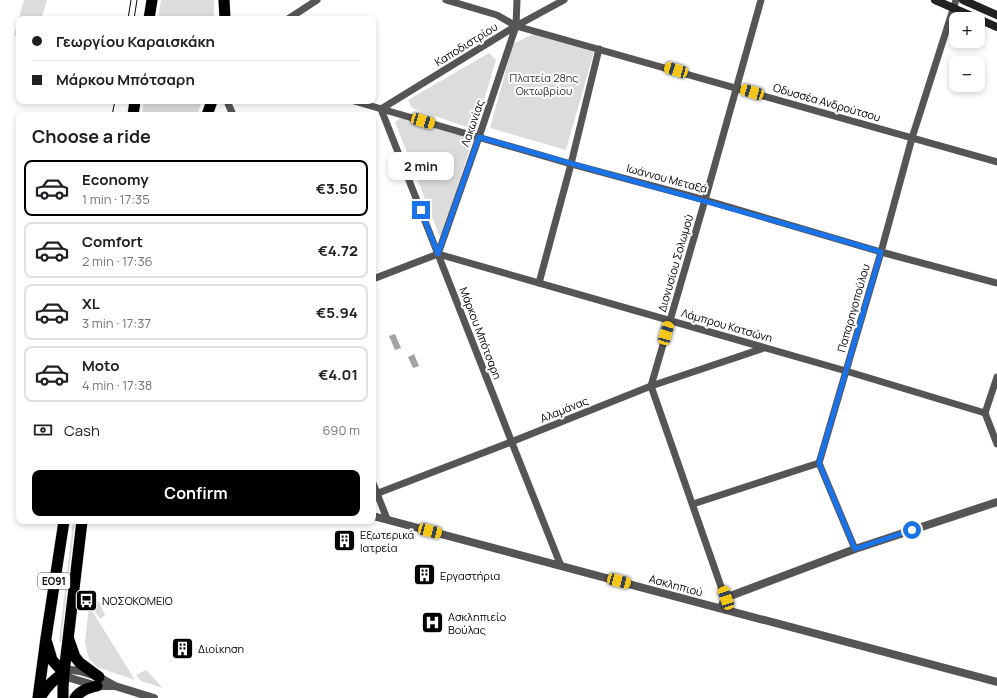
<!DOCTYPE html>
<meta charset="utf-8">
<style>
body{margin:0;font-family:Manrope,sans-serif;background:#f6f6f6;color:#202124;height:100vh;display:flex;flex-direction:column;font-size:15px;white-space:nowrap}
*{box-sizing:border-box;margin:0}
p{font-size:13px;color:#757577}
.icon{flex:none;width:22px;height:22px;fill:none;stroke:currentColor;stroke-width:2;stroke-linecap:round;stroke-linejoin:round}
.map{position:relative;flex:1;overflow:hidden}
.panel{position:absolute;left:16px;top:112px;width:360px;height:412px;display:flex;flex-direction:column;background:#fff;border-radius:8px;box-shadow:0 2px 6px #0003}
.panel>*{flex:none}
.top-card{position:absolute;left:16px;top:16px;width:360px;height:88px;border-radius:8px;box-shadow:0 2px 6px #0003;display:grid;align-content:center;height:88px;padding:0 16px;background:#fff}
.tools{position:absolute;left:949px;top:12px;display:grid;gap:8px}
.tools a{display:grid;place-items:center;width:36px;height:36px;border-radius:8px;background:#fff;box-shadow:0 2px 6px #0003;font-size:20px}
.end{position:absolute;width:18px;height:18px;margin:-9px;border:5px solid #1a73e8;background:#fff;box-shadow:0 0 0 2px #fff}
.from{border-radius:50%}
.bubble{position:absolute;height:28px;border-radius:8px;background:#fff;box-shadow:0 2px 6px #0003;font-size:13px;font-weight:700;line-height:28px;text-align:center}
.car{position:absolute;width:12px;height:24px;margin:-12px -6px;border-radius:5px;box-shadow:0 0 3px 1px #0007;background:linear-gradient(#f5c518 24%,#345 0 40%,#f5c518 0 76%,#345 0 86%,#f5c518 0)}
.top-card b{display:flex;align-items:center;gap:14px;height:38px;font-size:15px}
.top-card b+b{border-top:1px solid #e0e0e0}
.top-card i{width:10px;height:10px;background:#202124}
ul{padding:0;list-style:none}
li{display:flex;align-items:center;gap:12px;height:56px;margin:0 8px 6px;padding:0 8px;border:2px solid #e0e0e0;border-radius:8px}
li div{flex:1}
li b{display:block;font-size:15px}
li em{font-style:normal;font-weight:700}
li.current{border-color:#000}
li>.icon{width:36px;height:36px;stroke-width:1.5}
h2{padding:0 16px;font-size:18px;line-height:48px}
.pay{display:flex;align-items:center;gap:10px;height:44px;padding:0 16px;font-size:15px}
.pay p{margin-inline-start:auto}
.cta{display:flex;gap:8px;margin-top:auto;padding:8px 16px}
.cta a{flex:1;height:46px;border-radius:8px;background:#000;color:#fff;font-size:16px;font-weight:700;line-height:46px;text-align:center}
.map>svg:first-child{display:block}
</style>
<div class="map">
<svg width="997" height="698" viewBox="0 0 997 698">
<rect width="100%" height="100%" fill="#fff"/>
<!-- green -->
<g fill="#dcdcdc">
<polygon points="24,0 47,0 41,19 19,19 19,37 14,35"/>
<polygon points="161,0 214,0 214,19 158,19"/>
<polygon points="533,34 594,52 566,150 490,128 513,44"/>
<polygon points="489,53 496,60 475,130 412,108 408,100"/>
<polygon points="144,101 202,101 197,115 142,115"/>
<polygon points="401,118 473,138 441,240 395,122"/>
<polygon points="73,521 75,521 61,642 59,641"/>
<polygon points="94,592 105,615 100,619 91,605 92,593"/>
<polygon points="89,606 135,680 97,667 91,661 88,656 85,642"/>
<polygon points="146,670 163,688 141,681 136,675"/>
</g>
<!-- water -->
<g fill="#a3a3a3">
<polygon points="395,334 401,348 395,350 389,336"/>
<polygon points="414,354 419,366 413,368 408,357"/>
</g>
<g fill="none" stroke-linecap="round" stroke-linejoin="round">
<defs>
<g id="trunk">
<polyline points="224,0 225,19"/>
<polyline points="149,19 152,0"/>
<polyline points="133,115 135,101"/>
<polyline points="207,115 212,101"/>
<polyline points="69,640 75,657 80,663 99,677"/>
<polyline points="47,643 52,660 64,673"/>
<polyline points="38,698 46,638 64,521"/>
<path d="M40,698C46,687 54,679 64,673"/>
<polyline points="63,698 63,688 64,673 82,521"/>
<path d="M75,698C81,690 88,688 97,686"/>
</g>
</defs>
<!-- trunk casing -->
<use href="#trunk" stroke="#dbdbdb" stroke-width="12"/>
<!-- minor -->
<g stroke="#555" stroke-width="7">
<polyline points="446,0 497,15 516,26 997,162"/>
<polyline points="288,19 317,0"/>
<polyline points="227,101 233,115"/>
<polyline points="354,101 571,164 705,200 881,252 997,283"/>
<polyline points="438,254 846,371 985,413"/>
<polyline points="373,279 438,254 479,137 516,26 517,0"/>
<polyline points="539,283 571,164 599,49"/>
<polyline points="985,413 997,377"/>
<polyline points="985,413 997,444"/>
<polyline points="373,483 387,519"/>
<polyline points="373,495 511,442 651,386 764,348"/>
<polyline points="693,504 819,463"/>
<polyline points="855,549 819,463 881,252 912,138 956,0"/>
<path d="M561,566C500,414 441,261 381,109L516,26L564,0"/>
<polyline points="725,598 651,386 705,200 761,0"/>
</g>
<!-- tertiary -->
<g stroke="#555" stroke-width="8">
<polyline points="373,516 997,682"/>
<polyline points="721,608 725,598 855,549 997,502"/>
<polyline points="115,686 97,686 70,678 64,673 71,670 80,671 99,677 115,686 154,698"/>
</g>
<!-- secondary -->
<g stroke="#222" stroke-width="8">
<polyline points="935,0 997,27"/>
<polyline points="963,0 997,15"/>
</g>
<!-- trunk -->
<use href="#trunk" stroke="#000" stroke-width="11"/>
<!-- tram -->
<g stroke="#000" stroke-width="1">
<polyline points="128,19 131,0"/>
<polyline points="134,19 137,0"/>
<polyline points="112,115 115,101"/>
</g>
</g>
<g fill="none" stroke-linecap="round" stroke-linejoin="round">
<!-- route -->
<path stroke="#1a73e8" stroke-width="5" d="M421,210L438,254L479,137C613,176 747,212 881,252L819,463L855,549L912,530"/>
</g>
<!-- icons -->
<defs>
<symbol id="building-square" viewBox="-11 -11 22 22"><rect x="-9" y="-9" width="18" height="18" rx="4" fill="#000" stroke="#fff"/><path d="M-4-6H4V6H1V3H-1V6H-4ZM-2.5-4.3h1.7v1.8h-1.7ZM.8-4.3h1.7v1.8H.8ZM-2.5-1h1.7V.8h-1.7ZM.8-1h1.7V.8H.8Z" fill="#fff"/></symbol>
<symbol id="bus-square" viewBox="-11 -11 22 22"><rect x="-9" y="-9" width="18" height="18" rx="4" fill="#000" stroke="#fff"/><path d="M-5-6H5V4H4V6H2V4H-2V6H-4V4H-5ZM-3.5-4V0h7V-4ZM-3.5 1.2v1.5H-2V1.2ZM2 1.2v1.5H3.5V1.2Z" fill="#fff"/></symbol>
<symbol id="hospital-square" viewBox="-11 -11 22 22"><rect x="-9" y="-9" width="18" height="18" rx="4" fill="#000" stroke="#fff"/><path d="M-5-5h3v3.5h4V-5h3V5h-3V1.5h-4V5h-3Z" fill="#fff"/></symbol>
</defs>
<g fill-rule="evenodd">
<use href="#building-square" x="332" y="528" width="25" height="25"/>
<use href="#building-square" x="412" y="562" width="25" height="25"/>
<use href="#bus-square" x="74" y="588" width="25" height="25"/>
<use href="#hospital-square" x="420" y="610" width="25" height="25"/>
<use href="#building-square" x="170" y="636" width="25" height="25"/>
</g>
<g text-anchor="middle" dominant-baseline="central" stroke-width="4" stroke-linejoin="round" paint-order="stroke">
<!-- shield labels -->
<rect fill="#fff" stroke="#4c4c4c" stroke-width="1" x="38" y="573" width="32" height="16" rx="3"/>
<g font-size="10" font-weight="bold" fill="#000">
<text x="54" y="581">ΕΟ91</text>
</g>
<!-- street labels -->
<g font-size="11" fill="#000" stroke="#fff">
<text transform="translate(466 44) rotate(-32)">Καποδιστρίου</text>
<text transform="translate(827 102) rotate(16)">Οδυσσέα Ανδρούτσου</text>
<text transform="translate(472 123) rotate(-71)">Λακωνίας</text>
<text transform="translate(667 178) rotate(15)">Ιωάννου Μεταξά</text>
<text transform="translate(675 263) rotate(-74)">Διονυσίου Σολωμού</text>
<text transform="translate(853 308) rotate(-74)">Παπαρηγοπούλου</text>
<text transform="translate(727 325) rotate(16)">Λάμπρου Κατσώνη</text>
<text transform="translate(481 333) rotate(69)">Μάρκου Μπότσαρη</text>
<text transform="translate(564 409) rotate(-22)">Αλαμάνας</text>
<text transform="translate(676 585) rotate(15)">Ασκληπιού</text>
</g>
<!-- park labels -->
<g font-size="11" fill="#333" stroke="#fff">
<text x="544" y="77">Πλατεία 28ης<tspan x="544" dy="13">Οκτωβρίου</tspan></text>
</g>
<!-- poi labels -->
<g font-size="11" fill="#000" stroke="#fff" text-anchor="start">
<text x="360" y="534">Εξωτερικά<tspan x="360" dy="13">Ιατρεία</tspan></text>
<text x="440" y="575">Εργαστήρια</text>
<text x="102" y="600">ΝΟΣΟΚΟΜΕΙΟ</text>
<text x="448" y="616">Ασκληπιείο<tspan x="448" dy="13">Βούλας</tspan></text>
<text x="198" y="648">Διοίκηση</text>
</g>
</g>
</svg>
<div class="tools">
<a>+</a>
<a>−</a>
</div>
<i class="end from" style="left:912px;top:530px"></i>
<i class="end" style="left:421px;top:210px"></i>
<div class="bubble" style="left:388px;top:152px;width:66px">2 min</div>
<i class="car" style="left:676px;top:70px;rotate:286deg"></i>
<i class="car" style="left:752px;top:92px;rotate:286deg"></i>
<i class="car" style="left:423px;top:121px;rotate:106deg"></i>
<i class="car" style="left:666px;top:333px;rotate:16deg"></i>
<i class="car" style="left:430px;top:531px;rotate:105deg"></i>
<i class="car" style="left:619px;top:581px;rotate:105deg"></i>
<i class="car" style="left:726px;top:598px;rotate:341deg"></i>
<div class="top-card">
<b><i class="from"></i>Γεωργίου Καραισκάκη</b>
<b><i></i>Μάρκου Μπότσαρη</b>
</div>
<section class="panel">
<h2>Choose a ride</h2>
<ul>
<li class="current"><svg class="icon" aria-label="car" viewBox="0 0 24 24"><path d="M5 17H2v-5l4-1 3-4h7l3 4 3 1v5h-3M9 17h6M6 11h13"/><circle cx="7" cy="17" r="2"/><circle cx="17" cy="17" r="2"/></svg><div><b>Economy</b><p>1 min · 17:35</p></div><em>€3.50</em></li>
<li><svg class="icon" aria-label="car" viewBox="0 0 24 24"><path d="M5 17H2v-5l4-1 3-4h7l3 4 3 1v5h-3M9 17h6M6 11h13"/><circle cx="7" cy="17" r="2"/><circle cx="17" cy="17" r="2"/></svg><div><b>Comfort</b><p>2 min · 17:36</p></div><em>€4.72</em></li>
<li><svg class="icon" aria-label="car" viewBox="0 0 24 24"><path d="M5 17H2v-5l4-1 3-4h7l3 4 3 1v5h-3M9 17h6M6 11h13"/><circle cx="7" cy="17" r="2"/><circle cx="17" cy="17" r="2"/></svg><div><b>XL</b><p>3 min · 17:37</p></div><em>€5.94</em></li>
<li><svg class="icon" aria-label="car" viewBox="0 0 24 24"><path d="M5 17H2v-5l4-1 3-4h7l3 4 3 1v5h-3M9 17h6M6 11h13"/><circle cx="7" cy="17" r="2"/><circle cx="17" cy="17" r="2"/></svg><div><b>Moto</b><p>4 min · 17:38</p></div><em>€4.01</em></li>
</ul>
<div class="pay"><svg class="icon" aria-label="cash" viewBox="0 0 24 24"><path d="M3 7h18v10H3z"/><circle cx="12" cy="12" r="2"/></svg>Cash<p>690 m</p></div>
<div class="cta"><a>Confirm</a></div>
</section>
</div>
